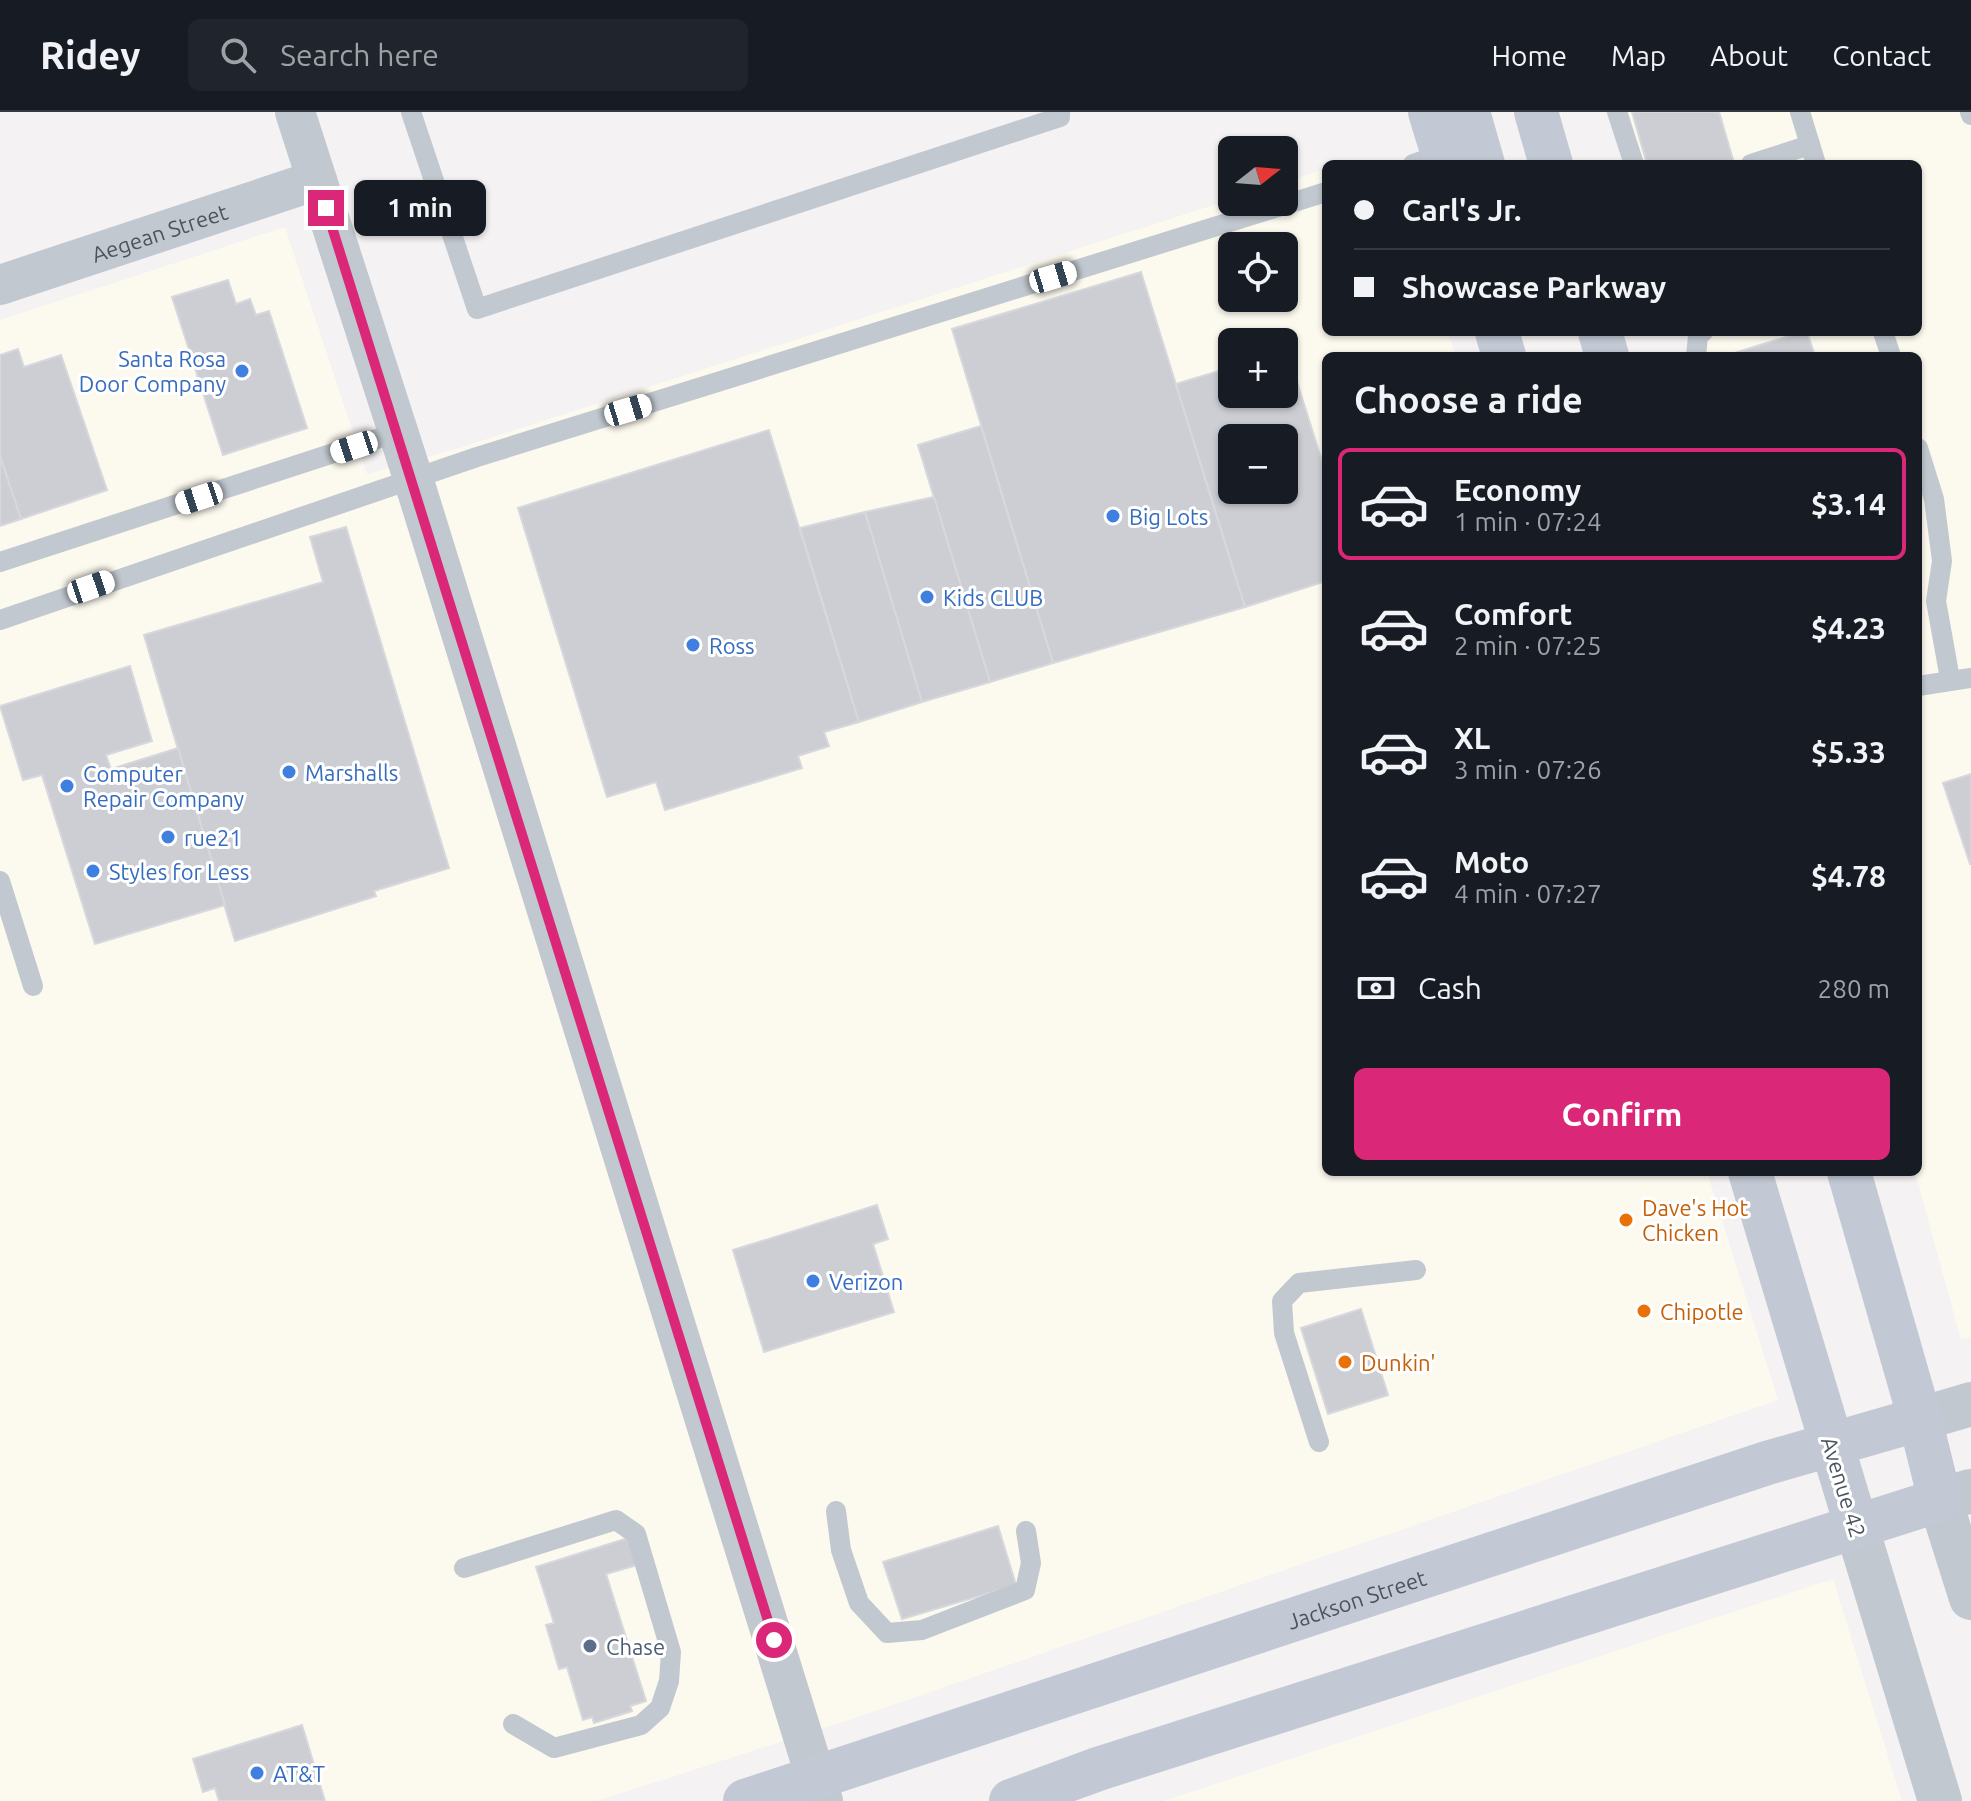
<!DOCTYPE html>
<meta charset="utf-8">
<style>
body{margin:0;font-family:Ubuntu,sans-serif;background:#20242c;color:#f1f3f6;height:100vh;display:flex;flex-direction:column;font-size:30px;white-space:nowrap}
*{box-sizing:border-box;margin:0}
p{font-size:26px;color:#9ea1a6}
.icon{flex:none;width:44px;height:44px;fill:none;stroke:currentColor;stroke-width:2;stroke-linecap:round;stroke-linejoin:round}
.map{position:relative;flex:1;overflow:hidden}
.sheet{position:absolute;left:1322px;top:240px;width:600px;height:824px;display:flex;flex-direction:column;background:#171b24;border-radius:12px;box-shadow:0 2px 6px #0004}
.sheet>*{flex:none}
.top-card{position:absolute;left:1322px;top:48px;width:600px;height:176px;border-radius:12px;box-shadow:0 2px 6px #0004;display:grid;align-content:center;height:176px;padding:0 32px;background:#171b24}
.needle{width:52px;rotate:73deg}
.controls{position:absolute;left:1218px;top:24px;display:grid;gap:16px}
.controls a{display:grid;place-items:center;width:80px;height:80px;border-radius:12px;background:#171b24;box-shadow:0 2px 6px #0004;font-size:40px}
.end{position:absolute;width:36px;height:36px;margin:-18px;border:10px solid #db2777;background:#fff;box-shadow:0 0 0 4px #fff}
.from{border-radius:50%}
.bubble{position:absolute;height:56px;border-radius:12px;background:#171b24;box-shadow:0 2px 6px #0004;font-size:26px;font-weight:700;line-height:56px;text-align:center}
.car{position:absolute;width:24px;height:48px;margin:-24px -12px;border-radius:10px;box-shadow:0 0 6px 2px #0007;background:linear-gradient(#fff 24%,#345 0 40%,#fff 0 76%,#345 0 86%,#fff 0)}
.top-card b{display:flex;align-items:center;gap:28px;height:76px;font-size:30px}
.top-card b+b{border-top:2px solid #363941}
.top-card i{width:20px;height:20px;background:#f1f3f6}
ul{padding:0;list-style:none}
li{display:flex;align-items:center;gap:24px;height:112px;margin:0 16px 12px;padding:0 16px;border:4px solid transparent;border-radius:12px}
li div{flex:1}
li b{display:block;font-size:30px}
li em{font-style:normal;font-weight:700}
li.current{border-color:#db2777}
li>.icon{width:72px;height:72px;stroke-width:1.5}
h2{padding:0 32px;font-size:36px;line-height:96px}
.pay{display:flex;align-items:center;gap:20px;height:88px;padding:0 32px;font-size:30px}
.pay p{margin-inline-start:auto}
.button{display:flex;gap:16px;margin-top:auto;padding:16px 32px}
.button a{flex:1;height:92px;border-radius:12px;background:#db2777;color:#fff;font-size:32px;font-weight:700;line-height:92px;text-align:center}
header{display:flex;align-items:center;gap:48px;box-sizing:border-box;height:112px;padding:0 40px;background:#171b24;border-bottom:2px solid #363941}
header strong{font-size:38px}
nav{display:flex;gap:44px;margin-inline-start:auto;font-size:28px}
.search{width:560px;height:72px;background:#20242c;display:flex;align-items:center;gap:20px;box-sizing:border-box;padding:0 28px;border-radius:12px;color:#9ea1a6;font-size:30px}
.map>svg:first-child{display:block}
</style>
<header>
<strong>Ridey</strong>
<div class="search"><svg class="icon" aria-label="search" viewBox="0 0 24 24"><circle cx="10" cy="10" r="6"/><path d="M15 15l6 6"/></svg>Search here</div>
<nav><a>Home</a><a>Map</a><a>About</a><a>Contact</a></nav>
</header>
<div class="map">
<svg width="1971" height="1689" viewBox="0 0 1971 1689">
<rect width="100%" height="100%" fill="#f4f2f2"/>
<!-- commercial -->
<g fill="#fcf9ef" fill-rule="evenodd">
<polygon points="1629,0 1971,0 1971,1225 1961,1228 1915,1060 1918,244 1695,244 1689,220 1918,220 1918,52 1643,52"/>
<path d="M1326,57V220H1448L1456,244H1326V1060H1707L1778,1288L849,1608L597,1689H0V208L285,115L367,362L456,337L1232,87V90H1284V70ZM1232,134H1284V186H1232ZM1232,230H1284V282H1232ZM1232,326H1284V378H1232Z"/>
<polygon points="1833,1467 1902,1689 1163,1689"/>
</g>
<!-- building -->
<g fill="#ccced4" stroke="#d7d8dd" stroke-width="2" fill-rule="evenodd">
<polygon points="1632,0 1719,0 1734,51 1647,52"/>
<polygon points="1141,160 1245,495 1053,551 952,217"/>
<polygon points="228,168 236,192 250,187 256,203 269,199 307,316 223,343 172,185"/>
<polygon points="1802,220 1807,220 1815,244 1725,244"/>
<polygon points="18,237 24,255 61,243 107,378 21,407 0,344 0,243"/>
<path d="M1287,238L1326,362V469L1245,495L1176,272L1232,255V282H1284V239ZM1232,326H1284V378H1232Z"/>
<polygon points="981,314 1053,551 990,570 918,333"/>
<polygon points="769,318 859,610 824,620 829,634 798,644 802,656 665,698 656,670 607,685 518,396"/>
<polygon points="0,344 21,407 0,414"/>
<polygon points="934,385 990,570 922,590 865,400"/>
<polygon points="865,400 922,590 859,610 800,416"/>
<polygon points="346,415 449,756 374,779 376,784 235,829 144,523 323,470 310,425"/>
<polygon points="130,554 152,629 106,643 111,657 178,636 225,793 95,832 42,663 23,668 0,594"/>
<polygon points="1971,662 1971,752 1970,752 1943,671"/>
<polygon points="877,1093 888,1127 873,1132 894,1200 764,1240 733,1138"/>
<polygon points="1361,1197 1388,1283 1328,1302 1301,1216"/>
<polygon points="998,1414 1016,1473 902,1507 883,1450"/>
<polygon points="628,1426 637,1453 606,1462 646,1589 630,1594 632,1599 594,1611 592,1605 583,1608 567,1555 559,1557 546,1513 554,1511 536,1455"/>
<polygon points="302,1613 325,1689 219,1689 215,1676 203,1680 193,1647"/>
</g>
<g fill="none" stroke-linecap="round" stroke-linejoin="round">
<!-- service -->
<g stroke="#c1c8cf" stroke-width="20">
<polyline points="411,0 477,197 1060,5 1060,0"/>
<polyline points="1617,0 1634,52"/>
<polyline points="1800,0 1816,52"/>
<polyline points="1970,0 1971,3"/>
<polyline points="1413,52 1443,42"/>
<polyline points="1751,52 1810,33"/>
<polyline points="1883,220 1891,244"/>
<polyline points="1696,244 1698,224 1703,220"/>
<polyline points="1918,336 1934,387 1942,449 1936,489 1950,567"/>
<polyline points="0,450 398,320"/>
<polyline points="0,508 477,345 1326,80"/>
<polyline points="1918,574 1971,566"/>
<polyline points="0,769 33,874"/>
<polyline points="1319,1330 1284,1221 1282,1189 1299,1171 1416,1158"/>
<polyline points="836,1399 841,1438 859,1491 887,1521 922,1518 1025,1478 1031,1451 1026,1419"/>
<polyline points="464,1456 616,1408 636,1422 671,1540 669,1569 660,1596 641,1613 554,1636 513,1612"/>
</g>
<!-- minor -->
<g stroke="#c1c8cf" stroke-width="40">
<polyline points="295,0 413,366 823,1689"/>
<path id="s1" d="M0,173L317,68"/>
</g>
<!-- tertiary -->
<g stroke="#c1c8cf" stroke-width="44">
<polyline points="1920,1307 1971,1292"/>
<polyline points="1971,1379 1940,1388 1971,1486"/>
<polyline points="1856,1413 1940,1689"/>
</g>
<!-- secondary -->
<g stroke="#c2c9d4" stroke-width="44">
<polyline points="1430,0 1446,52"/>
<polyline points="1468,0 1483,52"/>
<polyline points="1536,0 1551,52"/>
<polyline points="1497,220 1504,244"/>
<polyline points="1600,220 1607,244"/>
<polyline points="1750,1060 1856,1413"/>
<path id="s2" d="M745,1689L1767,1351L1920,1307"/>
<polyline points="1011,1689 1098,1657 1940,1388 1920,1307 1849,1060"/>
</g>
</g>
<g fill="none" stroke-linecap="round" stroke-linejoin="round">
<!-- route -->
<polyline stroke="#db2777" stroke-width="10" points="326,96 774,1528"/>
</g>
<!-- markers -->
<g fill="#3f7fe0" stroke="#fff" stroke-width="3">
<circle cx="242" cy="259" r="8"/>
<circle cx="1113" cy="404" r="8"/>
<circle cx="927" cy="485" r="8"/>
<circle cx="693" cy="533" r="8"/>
<circle cx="289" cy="660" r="8"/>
<circle cx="67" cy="674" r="8"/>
<circle cx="168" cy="725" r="8"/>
<circle cx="93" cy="759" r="8"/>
<circle cx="813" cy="1169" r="8"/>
<circle cx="257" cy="1661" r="8"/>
</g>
<g fill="#e8710a" stroke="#fff" stroke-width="3">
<circle cx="1626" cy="1108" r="8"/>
<circle cx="1644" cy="1199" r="8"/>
<circle cx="1345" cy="1250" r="8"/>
</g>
<circle fill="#5c6f8a" stroke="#fff" stroke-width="3" cx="590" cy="1534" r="8"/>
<g text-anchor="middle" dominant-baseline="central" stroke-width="6" stroke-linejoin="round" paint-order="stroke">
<!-- street labels -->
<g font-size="22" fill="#4b545e" stroke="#fff">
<text stroke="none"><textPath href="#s1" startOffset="168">Aegean Street</textPath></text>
<text transform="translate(1844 1375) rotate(73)">Avenue 42</text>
<text stroke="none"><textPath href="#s2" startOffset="644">Jackson Street</textPath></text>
</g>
<!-- shop labels -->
<g font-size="22" fill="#366cbe" stroke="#fff" text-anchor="start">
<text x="226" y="246" text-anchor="end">Santa Rosa<tspan x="226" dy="25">Door Company</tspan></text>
<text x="1129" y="404">Big Lots</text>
<text x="943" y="485">Kids CLUB</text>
<text x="709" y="533">Ross</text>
<text x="305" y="660">Marshalls</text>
<text x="83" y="661">Computer<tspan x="83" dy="25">Repair Company</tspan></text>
<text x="184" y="725">rue21</text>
<text x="109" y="759">Styles for Less</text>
<text x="829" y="1169">Verizon</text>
<text x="273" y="1661">AT&amp;T</text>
</g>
<!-- food labels -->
<g font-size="22" fill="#c56008" stroke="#fff" text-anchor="start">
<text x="1642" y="1095">Dave's Hot<tspan x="1642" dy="25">Chicken</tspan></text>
<text x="1660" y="1199">Chipotle</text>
<text x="1361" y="1250">Dunkin'</text>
</g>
<!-- service labels -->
<g font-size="22" fill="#4e5e75" stroke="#fff" text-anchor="start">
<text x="606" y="1534">Chase</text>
</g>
</g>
</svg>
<div class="controls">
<a><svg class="needle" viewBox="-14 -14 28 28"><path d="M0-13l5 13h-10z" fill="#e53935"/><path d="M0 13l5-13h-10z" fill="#9ea1a6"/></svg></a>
<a><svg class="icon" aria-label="locate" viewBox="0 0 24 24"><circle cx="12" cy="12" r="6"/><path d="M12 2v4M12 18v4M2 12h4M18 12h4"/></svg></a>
<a>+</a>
<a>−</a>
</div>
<i class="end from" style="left:774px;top:1528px"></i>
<i class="end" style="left:326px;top:96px"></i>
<div class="bubble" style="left:354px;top:68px;width:132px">1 min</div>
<i class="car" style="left:1053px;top:165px;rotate:73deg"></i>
<i class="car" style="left:628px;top:298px;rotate:73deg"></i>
<i class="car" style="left:354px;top:335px;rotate:252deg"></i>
<i class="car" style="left:199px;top:386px;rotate:252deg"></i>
<i class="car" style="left:91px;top:475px;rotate:71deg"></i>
<div class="top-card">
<b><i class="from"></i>Carl's Jr.</b>
<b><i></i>Showcase Parkway</b>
</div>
<section class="sheet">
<h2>Choose a ride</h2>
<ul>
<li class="current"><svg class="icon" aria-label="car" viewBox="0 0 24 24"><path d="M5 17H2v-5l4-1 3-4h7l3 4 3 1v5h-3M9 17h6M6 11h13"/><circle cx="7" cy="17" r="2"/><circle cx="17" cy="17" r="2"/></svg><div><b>Economy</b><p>1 min · 07:24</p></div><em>$3.14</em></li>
<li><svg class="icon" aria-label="car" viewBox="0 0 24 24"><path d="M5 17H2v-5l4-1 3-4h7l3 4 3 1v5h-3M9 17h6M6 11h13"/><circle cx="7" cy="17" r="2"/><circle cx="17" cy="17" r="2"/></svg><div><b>Comfort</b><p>2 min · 07:25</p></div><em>$4.23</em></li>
<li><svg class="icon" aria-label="car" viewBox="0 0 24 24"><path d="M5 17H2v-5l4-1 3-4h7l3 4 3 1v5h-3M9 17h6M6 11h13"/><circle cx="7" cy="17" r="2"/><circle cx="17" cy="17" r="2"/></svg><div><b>XL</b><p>3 min · 07:26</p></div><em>$5.33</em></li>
<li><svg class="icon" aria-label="car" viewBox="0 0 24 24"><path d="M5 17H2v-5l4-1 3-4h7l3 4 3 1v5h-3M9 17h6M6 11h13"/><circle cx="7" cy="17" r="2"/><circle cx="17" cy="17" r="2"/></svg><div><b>Moto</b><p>4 min · 07:27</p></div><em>$4.78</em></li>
</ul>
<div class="pay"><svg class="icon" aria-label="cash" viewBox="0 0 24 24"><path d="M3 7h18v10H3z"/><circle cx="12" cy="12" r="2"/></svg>Cash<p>280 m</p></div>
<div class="button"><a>Confirm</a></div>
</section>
</div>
